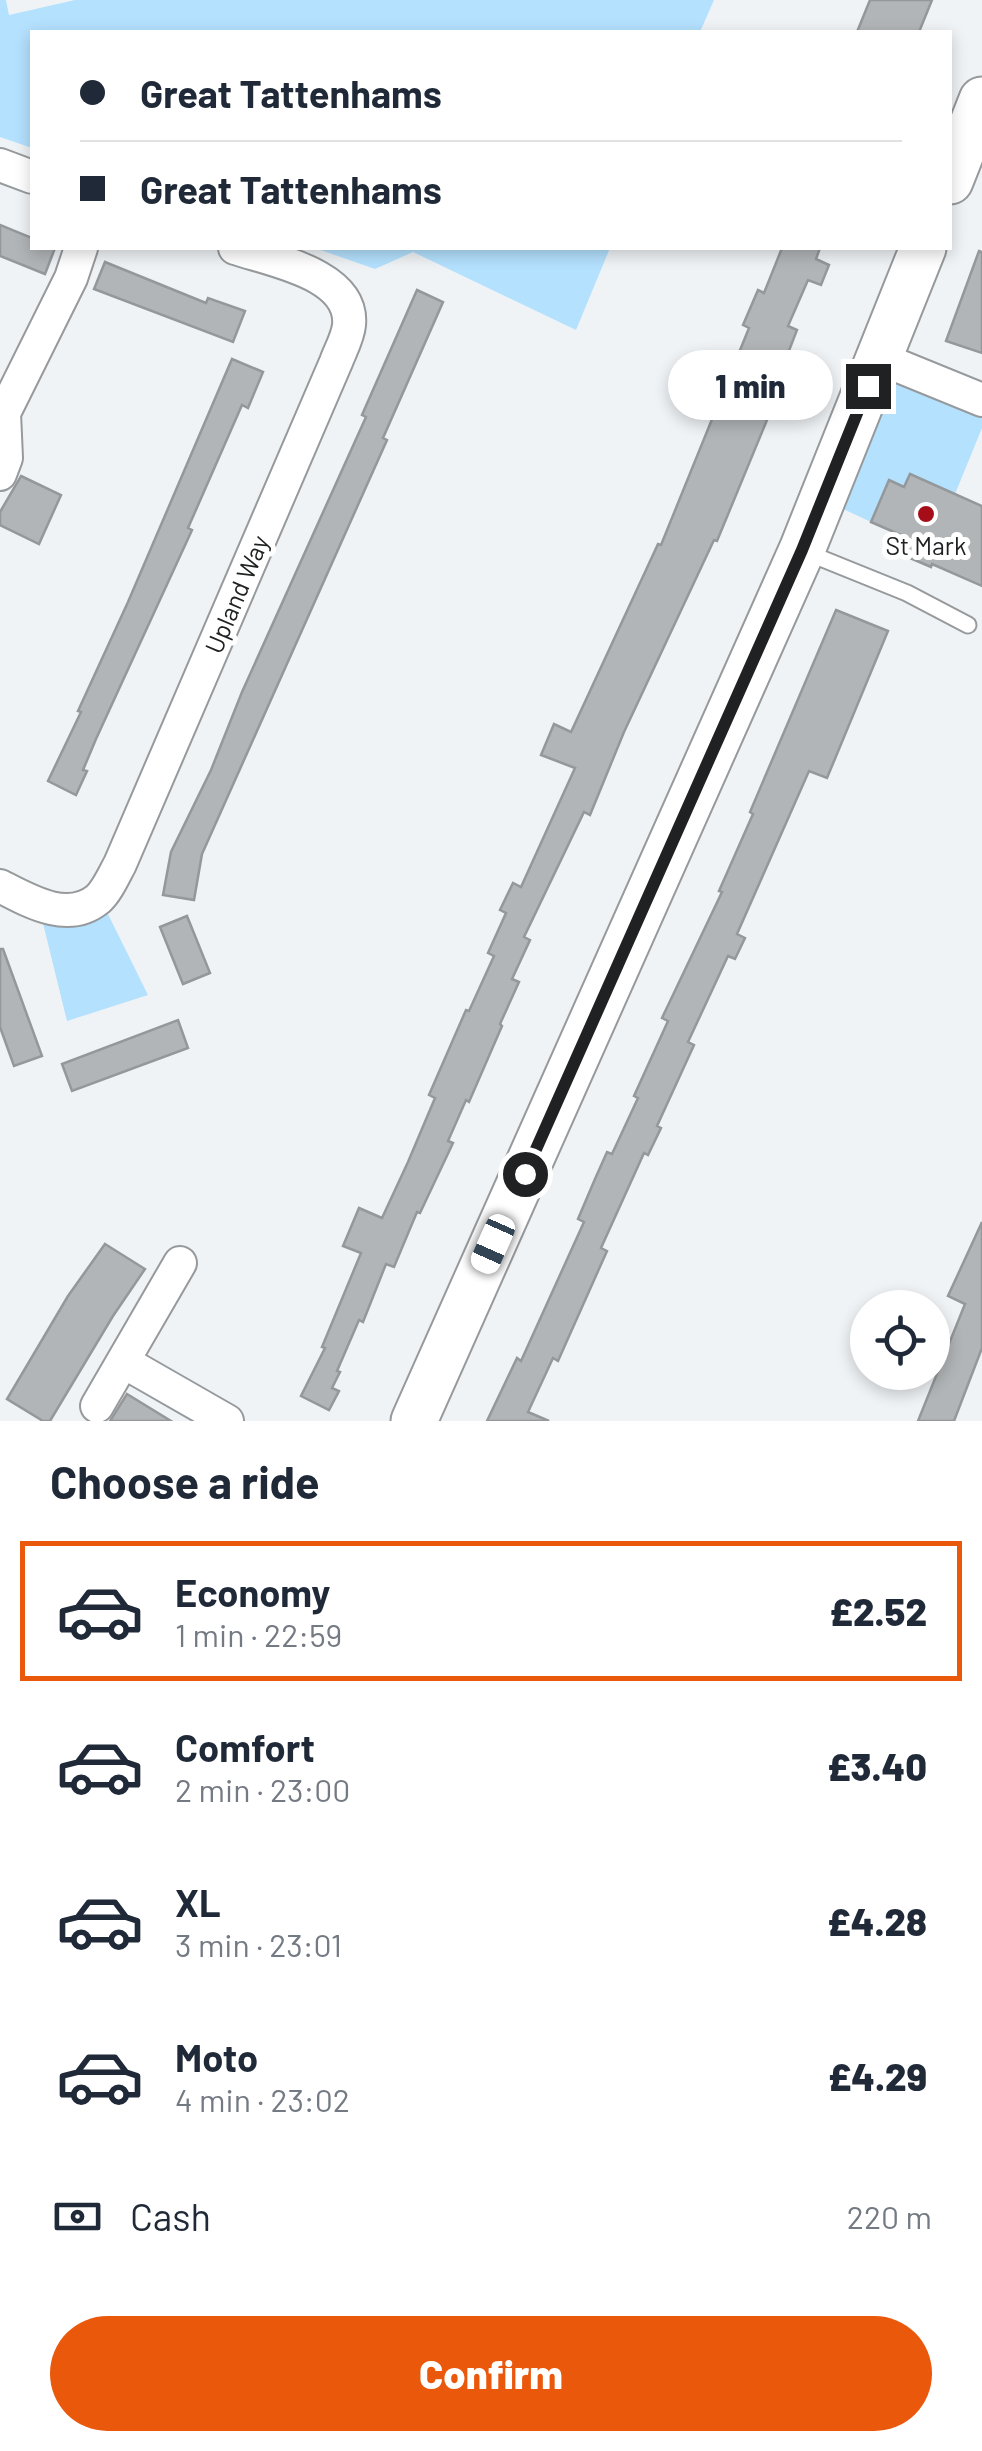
<!DOCTYPE html>
<meta charset="utf-8">
<style>
body{margin:0;font-family:Barlow,sans-serif;background:#f2f2f3;color:#1f2937;height:100vh;display:flex;flex-direction:column;font-size:38px;white-space:nowrap}
*{box-sizing:border-box;margin:0}
p{font-size:32px;color:#747a83}
.icon{flex:none;width:55px;height:55px;fill:none;stroke:currentColor;stroke-width:2;stroke-linecap:round;stroke-linejoin:round}
.map{position:relative;height:1421px;overflow:hidden}
.sheet{display:flex;flex-direction:column;background:#fff;flex:1}
.sheet>*{flex:none}
.banner{position:absolute;left:30px;top:30px;width:922px;height:220px;border-radius:0px;box-shadow:0 5px 15px #0003;display:grid;align-content:center;height:220px;padding:0 50px;background:#fff}
.buttons{position:absolute;left:850px;top:1290px;display:grid;gap:20px}
.buttons a{display:grid;place-items:center;width:100px;height:100px;border-radius:50%;background:#fff;box-shadow:0 5px 15px #0003;font-size:50px}
.end{position:absolute;width:45px;height:45px;margin:-22px;border:12px solid #202122;background:#fff;box-shadow:0 0 0 5px #fff}
.from{border-radius:50%}
.bubble{position:absolute;height:70px;border-radius:35px;background:#fff;box-shadow:0 5px 15px #0003;font-size:32px;font-weight:800;line-height:70px;text-align:center}
.car{position:absolute;width:30px;height:60px;margin:-30px -15px;border-radius:12px;box-shadow:0 0 8px 2px #0007;background:linear-gradient(#fff 24%,#345 0 40%,#fff 0 76%,#345 0 86%,#fff 0)}
.banner b{display:flex;align-items:center;gap:35px;height:95px;font-size:38px}
.banner b+b{border-top:2px solid #e0e1e3}
.banner i{width:25px;height:25px;background:#1f2937}
ul{padding:0;list-style:none}
li{display:flex;align-items:center;gap:30px;height:140px;margin:0 20px 15px;padding:0 30px;border:5px solid transparent;border-radius:0px}
li div{flex:1}
li b{display:block;font-size:38px}
li em{font-style:normal;font-weight:800}
li.current{border-color:#ea580c}
li>.icon{width:90px;height:90px;stroke-width:1.5}
h2{padding:0 50px;font-size:45px;line-height:120px}
.pay{display:flex;align-items:center;gap:25px;height:110px;padding:0 50px;font-size:38px}
.pay p{margin-inline-start:auto}
.cta{display:flex;gap:20px;margin-top:auto;padding:20px 50px}
.cta a{flex:1;height:115px;border-radius:60px;background:#ea580c;color:#fff;font-size:40px;font-weight:800;line-height:115px;text-align:center}
.map>svg:first-child{display:block}
</style>
<div class="map">
<svg width="982" height="1421" viewBox="0 0 982 1421">
<rect width="100%" height="100%" fill="#eff3f6"/>
<!-- green -->
<g fill="#b4e1fe">
<polygon points="0,0 6,0 9,15 75,0 714,0 700,32 32,32 32,148 0,137"/>
<polygon points="315,248 610,248 576,330 413,252 375,269"/>
<polygon points="879,358 982,400 982,428 955,494 904,487 890,480 871,522 822,499"/>
<polygon points="100,898 148,995 67,1021 39,907"/>
</g>
<!-- building -->
<g fill="#b1b5b7" stroke="#94989b" stroke-width="2.5">
<polygon points="870,0 932,0 919,32 857,32"/>
<polygon points="0,225 32,238 32,248 55,248 45,274 0,256"/>
<polygon points="782,248 820,248 816,259 829,265 821,285 808,280 788,326 797,330 763,418 767,420 717,541 714,540 624,732 590,815 584,812 524,937 530,940 512,979 519,982 500,1024 502,1026 469,1102 466,1100 448,1141 453,1143 420,1213 417,1212 394,1267 386,1264 363,1322 359,1320 337,1371 340,1372 332,1388 339,1391 329,1410 301,1396 325,1348 322,1347 361,1253 343,1246 359,1208 382,1218 408,1162 435,1098 429,1095 466,1010 469,1011 494,956 488,953 506,913 500,910 513,883 521,887 575,768 541,755 554,724 571,732 658,544 661,545 749,328 743,325 758,290 764,293"/>
<polygon points="979,251 982,252 982,353 946,341"/>
<polygon points="105,262 206,303 208,298 245,311 233,342 94,289"/>
<polygon points="417,290 443,302 383,438 387,440 202,854 194,900 163,895 171,852 211,770 242,692 366,417 362,415"/>
<polygon points="232,359 263,372 248,408 242,405 188,528 192,530 96,739 83,770 87,771 76,795 48,781 81,712 78,711 128,602"/>
<polygon points="910,474 982,506 982,586 932,564 931,567 903,555 910,539 871,522 889,480 904,487"/>
<polygon points="21,476 61,495 39,544 0,525 0,512"/>
<polygon points="836,610 888,631 827,778 809,771 737,934 745,938 735,959 728,956 688,1042 694,1045 657,1126 661,1128 648,1155 644,1153 601,1248 607,1251 558,1361 553,1358 528,1412 549,1421 487,1421 517,1358 521,1361 584,1222 578,1219 595,1179 607,1152 612,1154 638,1098 634,1096 668,1021 662,1018 722,892 719,891 753,814 750,812"/>
<polygon points="187,916 210,973 183,984 160,927"/>
<polygon points="0,949 3,949 42,1056 14,1066 0,1027"/>
<polygon points="178,1020 188,1048 72,1091 62,1064"/>
<polygon points="982,1222 982,1348 954,1421 918,1421 965,1304 948,1296"/>
<polygon points="105,1244 145,1269 113,1316 50,1421 43,1421 7,1399 68,1296"/>
<polygon points="127,1394 171,1421 110,1421"/>
</g>
<g fill="none" stroke-linecap="round" stroke-linejoin="round">
<defs>
<polyline id="service" points="808,553 907,593 968,625"/>
<g id="minor">
<polyline points="0,165 32,177"/>
<polyline points="879,358 982,400"/>
<polyline points="0,474 6,458 4,413 71,278 81,248"/>
<path d="M0,886C29,901 68,924 98,899C107,891 114,875 120,864L336,362C340,351 348,337 349,325C354,274 271,260 235,248"/>
<polyline points="124,1362 227,1421"/>
<polyline points="97,1406 180,1263"/>
</g>
<g id="secondary">
<polyline points="950,181 982,100"/>
<polyline points="414,1421 802,550 923,248"/>
</g>
</defs>
<!-- service casing -->
<use href="#service" stroke="#969a9c" stroke-width="19"/>
<!-- minor casing -->
<use href="#minor" stroke="#969a9c" stroke-width="36"/>
<!-- secondary casing -->
<use href="#secondary" stroke="#969a9c" stroke-width="49"/>
<!-- service -->
<use href="#service" stroke="#fff" stroke-width="15"/>
<!-- minor -->
<use href="#minor" stroke="#fff" stroke-width="32"/>
<!-- secondary -->
<use href="#secondary" stroke="#fff" stroke-width="45"/>
</g>
<g fill="none" stroke-linecap="round" stroke-linejoin="round">
<!-- route -->
<polyline stroke="#202122" stroke-width="12" points="525,1174 802,550 868,386"/>
</g>
<!-- markers -->
<circle fill="#a50e18" stroke="#fff" stroke-width="4" cx="926" cy="514" r="10"/>
<g text-anchor="middle" dominant-baseline="central" stroke-width="10" stroke-linejoin="round" paint-order="stroke">
<!-- poi labels -->
<g font-size="25" fill="#202122" stroke="#fff">
<text x="926" y="545">St Mark</text>
</g>
<!-- street labels -->
<g font-size="25" fill="#202122" stroke="#fff">
<text transform="translate(236 594) rotate(-67)">Upland Way</text>
</g>
</g>
</svg>
<div class="buttons">
<a><svg class="icon" aria-label="locate" viewBox="0 0 24 24"><circle cx="12" cy="12" r="6"/><path d="M12 2v4M12 18v4M2 12h4M18 12h4"/></svg></a>
</div>
<i class="end from" style="left:525px;top:1174px"></i>
<i class="end" style="left:868px;top:386px"></i>
<div class="bubble" style="left:668px;top:350px;width:165px">1 min</div>
<i class="car" style="left:493px;top:1244px;rotate:204deg"></i>
<div class="banner">
<b><i class="from"></i>Great Tattenhams</b>
<b><i></i>Great Tattenhams</b>
</div>
</div>
<section class="sheet">
<h2>Choose a ride</h2>
<ul>
<li class="current"><svg class="icon" aria-label="car" viewBox="0 0 24 24"><path d="M5 17H2v-5l4-1 3-4h7l3 4 3 1v5h-3M9 17h6M6 11h13"/><circle cx="7" cy="17" r="2"/><circle cx="17" cy="17" r="2"/></svg><div><b>Economy</b><p>1 min · 22:59</p></div><em>£2.52</em></li>
<li><svg class="icon" aria-label="car" viewBox="0 0 24 24"><path d="M5 17H2v-5l4-1 3-4h7l3 4 3 1v5h-3M9 17h6M6 11h13"/><circle cx="7" cy="17" r="2"/><circle cx="17" cy="17" r="2"/></svg><div><b>Comfort</b><p>2 min · 23:00</p></div><em>£3.40</em></li>
<li><svg class="icon" aria-label="car" viewBox="0 0 24 24"><path d="M5 17H2v-5l4-1 3-4h7l3 4 3 1v5h-3M9 17h6M6 11h13"/><circle cx="7" cy="17" r="2"/><circle cx="17" cy="17" r="2"/></svg><div><b>XL</b><p>3 min · 23:01</p></div><em>£4.28</em></li>
<li><svg class="icon" aria-label="car" viewBox="0 0 24 24"><path d="M5 17H2v-5l4-1 3-4h7l3 4 3 1v5h-3M9 17h6M6 11h13"/><circle cx="7" cy="17" r="2"/><circle cx="17" cy="17" r="2"/></svg><div><b>Moto</b><p>4 min · 23:02</p></div><em>£4.29</em></li>
</ul>
<div class="pay"><svg class="icon" aria-label="cash" viewBox="0 0 24 24"><path d="M3 7h18v10H3z"/><circle cx="12" cy="12" r="2"/></svg>Cash<p>220 m</p></div>
<div class="cta"><a>Confirm</a></div>
</section>
